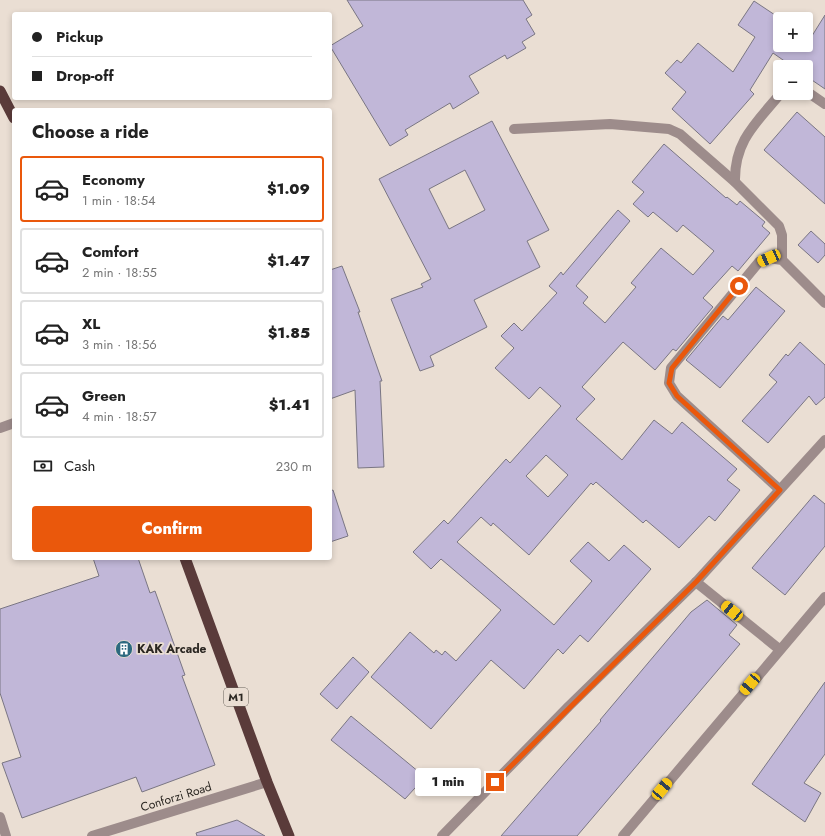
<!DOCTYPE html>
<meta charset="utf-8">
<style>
body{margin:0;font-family:Jost,sans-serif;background:#f2f2f2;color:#222;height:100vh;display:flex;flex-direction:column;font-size:15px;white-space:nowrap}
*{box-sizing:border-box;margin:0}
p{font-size:13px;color:#767676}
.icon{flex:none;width:22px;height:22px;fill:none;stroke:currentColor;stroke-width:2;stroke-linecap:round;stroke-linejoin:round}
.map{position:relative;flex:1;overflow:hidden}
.details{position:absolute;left:12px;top:108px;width:320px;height:452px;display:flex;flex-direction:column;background:#fff;border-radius:4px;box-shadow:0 2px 6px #0003}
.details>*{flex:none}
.guide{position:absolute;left:12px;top:12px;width:320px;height:88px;border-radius:4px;box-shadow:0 2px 6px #0003;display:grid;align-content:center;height:88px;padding:0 20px;background:#fff}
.fabs{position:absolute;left:773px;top:12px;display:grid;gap:8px}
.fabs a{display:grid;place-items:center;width:40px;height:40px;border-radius:4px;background:#fff;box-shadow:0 2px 6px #0003;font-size:20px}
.end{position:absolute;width:18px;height:18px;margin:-9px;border:5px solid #ea580c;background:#fff;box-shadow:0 0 0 2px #fff}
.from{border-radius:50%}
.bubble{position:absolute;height:28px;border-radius:4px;background:#fff;box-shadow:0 2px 6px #0003;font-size:13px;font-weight:800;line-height:28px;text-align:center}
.car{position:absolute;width:12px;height:24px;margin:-12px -6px;border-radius:5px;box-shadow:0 0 3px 1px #0007;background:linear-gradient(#f5c518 24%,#345 0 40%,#f5c518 0 76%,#345 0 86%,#f5c518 0)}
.guide b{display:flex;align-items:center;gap:14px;height:38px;font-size:15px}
.guide b+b{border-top:1px solid #e0e0e0}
.guide i{width:10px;height:10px;background:#222}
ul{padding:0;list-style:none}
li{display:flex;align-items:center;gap:12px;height:66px;margin:0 8px 6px;padding:0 12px;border:2px solid #e0e0e0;border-radius:4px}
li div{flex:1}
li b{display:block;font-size:15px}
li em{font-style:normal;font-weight:800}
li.active{border-color:#ea580c}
li>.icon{width:36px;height:36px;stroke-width:1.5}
h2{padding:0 20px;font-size:18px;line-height:48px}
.pay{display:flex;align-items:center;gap:10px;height:44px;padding:0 20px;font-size:15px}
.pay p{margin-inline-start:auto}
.cta{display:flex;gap:8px;margin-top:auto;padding:8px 20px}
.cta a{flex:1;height:46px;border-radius:4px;background:#ea580c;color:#fff;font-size:16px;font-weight:800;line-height:46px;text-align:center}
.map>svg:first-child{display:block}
</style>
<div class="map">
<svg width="825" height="836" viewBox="0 0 825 836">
<rect width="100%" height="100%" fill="#eaded3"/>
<!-- building -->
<g fill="#c1b7d8" stroke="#7a7683" fill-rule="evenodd">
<polygon points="347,0 523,0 532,15 526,19 535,34 522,42 526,48 507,59 505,55 469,76 479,93 453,109 450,103 405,130 408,135 390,146 330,46 363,26"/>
<polygon points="754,1 781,19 780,45 806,45 806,36 810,39 825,15 825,89 806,76 806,67 793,67 773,53 750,90 754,94 710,144 672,109 686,92 665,73 677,60 681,63 698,43 733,72 755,37 738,25"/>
<polygon points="797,112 825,137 825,204 764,150"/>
<path d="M492,121L549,230L527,241L540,267L474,300L487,327L430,356L434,366L420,371L391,299L423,287L421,284L431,279L379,179ZM465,170L485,210L449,229L429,189Z"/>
<path d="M664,144L726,198L727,197L737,205L740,201L765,222L762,226L770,233L738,271L732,266L703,298L713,307L676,351L673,349L655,370L623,342L582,387L595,399L576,419L622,460L654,420L672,434L682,422L737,469L727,480L740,490L715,521L709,516L679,548L646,520L643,523L596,482L593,485L591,483L529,555L493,523L491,526L481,517L457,542L554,625L592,581L570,561L588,542L609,561L624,545L651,569L588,642L580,635L563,654L558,649L524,689L491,660L431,729L371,677L410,632L434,653L436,650L442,655L445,651L456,661L501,610L441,559L431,569L413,552L444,520L448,524L506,459L510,463L561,406L540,387L529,399L495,368L514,348L501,336L514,323L522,331L557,293L549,286L561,272L563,275L618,210L630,221L576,286L588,297L583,303L605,323L636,287L631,283L661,248L693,275L714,251L683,225L677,232L653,212L648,217L633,204L644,192L632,182ZM546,455L568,475L548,497L526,476Z"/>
<polygon points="811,231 825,244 825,255 818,263 798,245"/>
<polygon points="342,266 360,312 358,312 382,381 380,381 384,467 358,468 355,390 330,399 330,270"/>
<polygon points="756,287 785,311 720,388 686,360 723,316 728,320"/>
<polygon points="800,342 825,365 825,397 816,405 809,396 768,443 742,421 777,382 769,375 786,354 788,356"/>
<polygon points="333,490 348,536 330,542 330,491"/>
<polygon points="814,495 825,504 825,546 785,595 752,568"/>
<polygon points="93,558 138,558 150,593 155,591 185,675 182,676 215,765 142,792 136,777 22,818 2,763 21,757 0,693 0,609 99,576"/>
<polygon points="707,600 737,625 729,635 740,644 577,836 501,836 601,721 600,720 691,612"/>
<polygon points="353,657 369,672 337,709 320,694"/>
<polygon points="825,682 825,754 804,783 821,793 805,822 752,784"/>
<polygon points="351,716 425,777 405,799 331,740"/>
<polygon points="237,820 265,836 197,836 196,833"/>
</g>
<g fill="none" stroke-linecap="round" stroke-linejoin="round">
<!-- minor -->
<g stroke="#9d8c8b" stroke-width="10">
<polyline points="806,91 825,104"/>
<polyline points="514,129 610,124 669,129 680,134 735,182 779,226 782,235 782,260"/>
<path d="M735,182C734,141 756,123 781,93"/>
<polyline points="0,428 14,423"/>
<polyline points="779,489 677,396 669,383 671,368 759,262 769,258 782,260 825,303"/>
<polyline points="696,582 779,649"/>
<polyline points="0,817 6,836"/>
<polyline points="92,836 267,782"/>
<polyline points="442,836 569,706 696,582 825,440"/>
</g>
<!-- tertiary -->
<polyline stroke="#9d8c8b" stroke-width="10" points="623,836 825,597"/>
<!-- trunk -->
<g stroke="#5a3b3a" stroke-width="11">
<polyline points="0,91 14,118"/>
<polyline points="185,558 267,782 289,836"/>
</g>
</g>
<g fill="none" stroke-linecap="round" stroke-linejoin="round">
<!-- route -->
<polyline stroke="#ea580c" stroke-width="5" points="495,782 696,582 780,490 677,396 669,383 672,368 739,286"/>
</g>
<!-- icons -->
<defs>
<symbol id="building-disc" viewBox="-11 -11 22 22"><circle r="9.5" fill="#2c697f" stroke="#eaded3"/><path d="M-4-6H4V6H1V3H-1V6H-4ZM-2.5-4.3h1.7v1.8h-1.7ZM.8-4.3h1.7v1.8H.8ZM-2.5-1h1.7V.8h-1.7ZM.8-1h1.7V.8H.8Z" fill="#fff"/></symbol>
</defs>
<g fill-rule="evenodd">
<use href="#building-disc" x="114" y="639" width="20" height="20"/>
</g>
<g text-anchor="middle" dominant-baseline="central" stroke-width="3.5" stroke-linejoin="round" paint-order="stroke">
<!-- shield labels -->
<rect fill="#eaded3" stroke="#645e57" stroke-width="1" x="224" y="688" width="24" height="18" rx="3"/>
<g font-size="11" font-weight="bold" fill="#2b2722">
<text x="236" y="697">M1</text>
</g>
<!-- poi labels -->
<g font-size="12" font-weight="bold" fill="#2b2722" stroke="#eaded3" text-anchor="start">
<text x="137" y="649">KAK Arcade</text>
</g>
<!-- street labels -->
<g font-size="12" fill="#2b2722" stroke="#eaded3">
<text transform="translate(176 797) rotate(-17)">Conforzi Road</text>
</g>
</g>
</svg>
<div class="fabs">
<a>+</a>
<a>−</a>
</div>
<i class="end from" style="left:739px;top:286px"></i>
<i class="end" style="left:495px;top:782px"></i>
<div class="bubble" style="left:415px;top:768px;width:66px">1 min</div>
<i class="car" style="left:769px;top:258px;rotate:246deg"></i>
<i class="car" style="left:732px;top:611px;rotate:309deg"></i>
<i class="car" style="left:750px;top:684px;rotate:220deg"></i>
<i class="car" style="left:662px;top:789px;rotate:40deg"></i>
<div class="guide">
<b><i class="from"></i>Pickup</b>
<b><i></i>Drop-off</b>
</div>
<section class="details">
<h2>Choose a ride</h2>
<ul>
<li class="active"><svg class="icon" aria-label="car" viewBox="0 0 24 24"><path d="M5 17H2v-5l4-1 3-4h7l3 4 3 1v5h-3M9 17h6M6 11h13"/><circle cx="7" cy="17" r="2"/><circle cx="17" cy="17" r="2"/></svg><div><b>Economy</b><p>1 min · 18:54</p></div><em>$1.09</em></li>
<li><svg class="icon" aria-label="car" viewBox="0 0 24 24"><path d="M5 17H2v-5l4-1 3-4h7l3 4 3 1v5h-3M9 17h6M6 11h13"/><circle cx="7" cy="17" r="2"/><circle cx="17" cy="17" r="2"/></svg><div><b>Comfort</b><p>2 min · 18:55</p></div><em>$1.47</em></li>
<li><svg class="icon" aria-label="car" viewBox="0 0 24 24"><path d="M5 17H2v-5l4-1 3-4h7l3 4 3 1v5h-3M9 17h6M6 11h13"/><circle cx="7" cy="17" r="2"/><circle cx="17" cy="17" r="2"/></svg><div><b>XL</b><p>3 min · 18:56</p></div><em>$1.85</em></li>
<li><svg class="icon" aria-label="car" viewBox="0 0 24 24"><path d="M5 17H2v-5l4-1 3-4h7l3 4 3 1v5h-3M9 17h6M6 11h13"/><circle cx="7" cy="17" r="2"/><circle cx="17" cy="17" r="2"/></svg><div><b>Green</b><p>4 min · 18:57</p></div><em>$1.41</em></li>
</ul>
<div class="pay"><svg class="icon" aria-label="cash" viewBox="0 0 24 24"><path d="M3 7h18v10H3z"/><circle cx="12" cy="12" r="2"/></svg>Cash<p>230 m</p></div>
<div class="cta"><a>Confirm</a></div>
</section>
</div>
